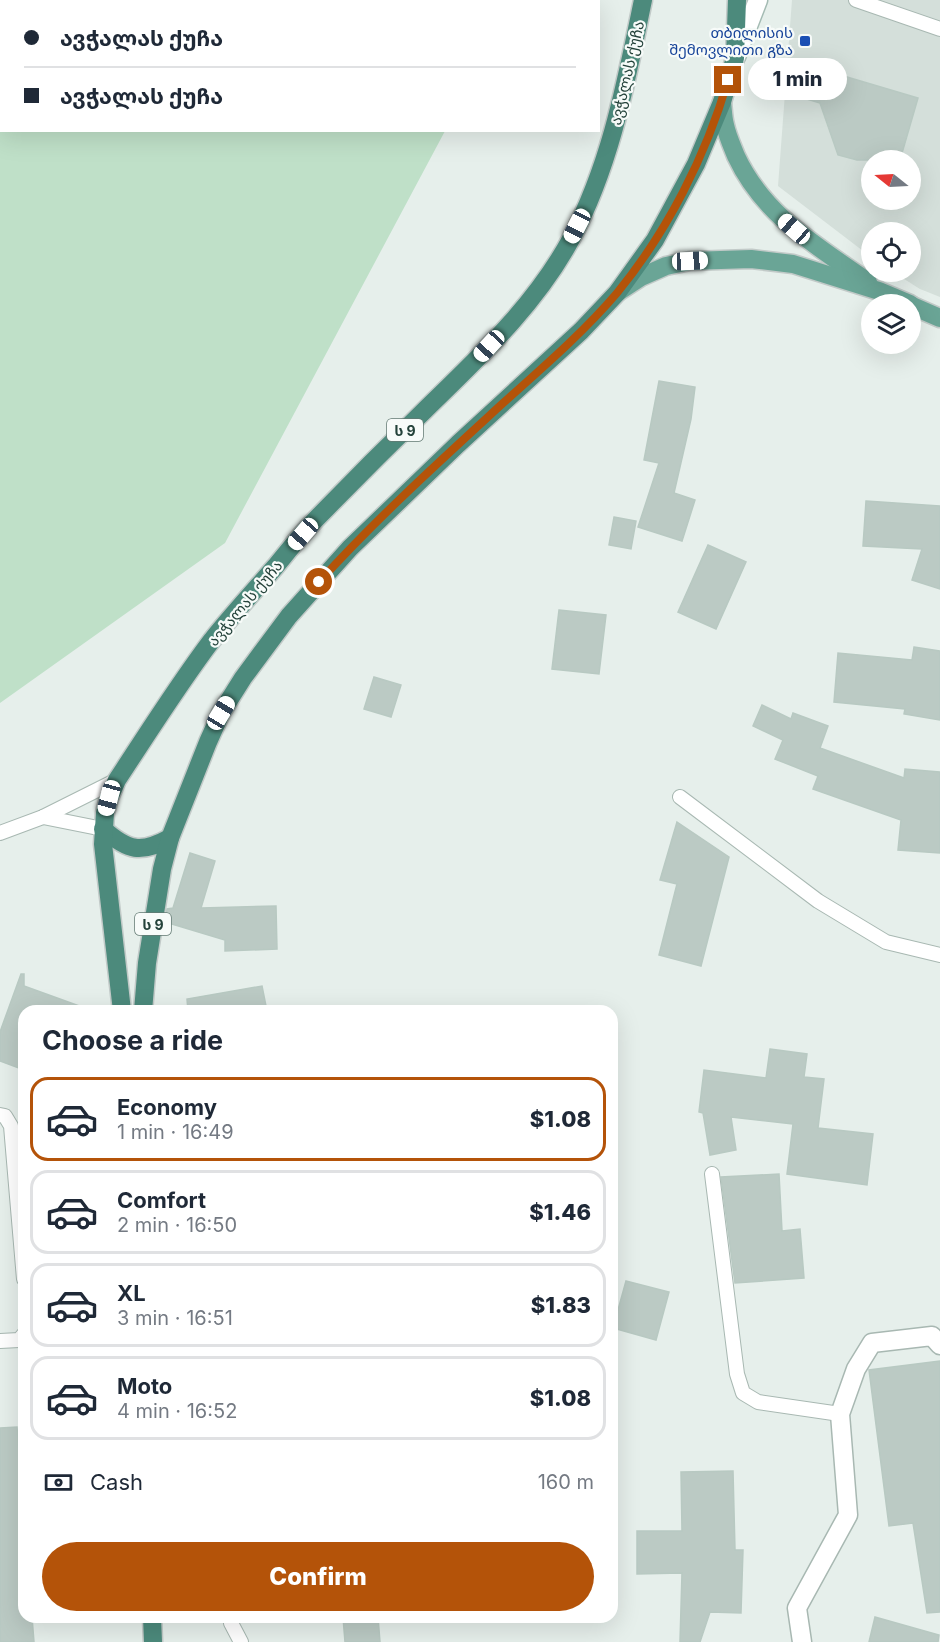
<!DOCTYPE html>
<meta charset="utf-8">
<style>
body{margin:0;font-family:Inter,"Noto Sans Georgian",sans-serif;background:#f6f6f7;color:#1f2937;height:100vh;display:flex;flex-direction:column;font-size:22px;white-space:nowrap}
*{box-sizing:border-box;margin:0}
p{font-size:20px;color:#747a83}
.icon{flex:none;width:33px;height:33px;fill:none;stroke:currentColor;stroke-width:2;stroke-linecap:round;stroke-linejoin:round}
.map{position:relative;flex:1;overflow:hidden}
.details{position:absolute;left:18px;top:1005px;width:600px;height:618px;display:flex;flex-direction:column;background:#fff;border-radius:18px;box-shadow:0 6px 24px #0002}
.details>*{flex:none}
.top-card{position:absolute;left:0px;top:0px;width:600px;height:132px;box-shadow:0 6px 24px #0002;display:grid;align-content:center;height:132px;padding:0 24px;background:#fff}
.needle{width:39px;rotate:288deg}
.buttons{position:absolute;left:861px;top:150px;display:grid;gap:12px}
.buttons a{display:grid;place-items:center;width:60px;height:60px;border-radius:50%;background:#fff;box-shadow:0 6px 24px #0002;font-size:30px}
.end{position:absolute;width:27px;height:27px;margin:-14px;border:8px solid #b45309;background:#fff;box-shadow:0 0 0 3px #fff}
.from{border-radius:50%}
.bubble{position:absolute;height:42px;border-radius:21px;background:#fff;box-shadow:0 6px 24px #0002;font-size:20px;font-weight:800;line-height:42px;text-align:center}
.car{position:absolute;width:18px;height:36px;margin:-18px -9px;border-radius:8px;box-shadow:0 0 4px 2px #0007;background:linear-gradient(#fff 24%,#345 0 40%,#fff 0 76%,#345 0 86%,#fff 0)}
.top-card b{display:flex;align-items:center;gap:21px;height:57px;font-size:22px}
.top-card b+b{border-top:2px solid #e0e1e3}
.top-card i{width:15px;height:15px;background:#1f2937}
ul{padding:0;list-style:none}
li{display:flex;align-items:center;gap:18px;height:84px;margin:0 12px 9px;padding:0 12px;border:3px solid #e0e1e3;border-radius:18px}
li div{flex:1}
li b{display:block;font-size:22px}
li em{font-style:normal;font-weight:800}
li.current{border-color:#b45309}
li>.icon{width:54px;height:54px;stroke-width:1.5}
h2{padding:0 24px;font-size:27px;line-height:72px}
.pay{display:flex;align-items:center;gap:15px;height:66px;padding:0 24px;font-size:22px}
.pay p{margin-inline-start:auto}
.cta{display:flex;gap:12px;margin-top:auto;padding:12px 24px}
.cta a{flex:1;height:69px;border-radius:36px;background:#b45309;color:#fff;font-size:24px;font-weight:800;line-height:69px;text-align:center}
.map>svg:first-child{display:block}
</style>
<div class="map">
<svg width="940" height="1642" viewBox="0 0 940 1642">
<rect width="100%" height="100%" fill="#e6efeb"/>
<!-- built -->
<path fill="#d4dfda" fill-rule="evenodd" d="M792,0H940V297L920,289L893,272H910V232H872L871,257L778,186ZM872,160H910V200H872Z"/>
<!-- green -->
<polygon fill="#bfe0c8" points="0,0 515,0 514,2 2,2 2,130 445,131 225,543 0,703"/>
<!-- building -->
<g fill="#bbcac4" stroke="#b8c9c2" stroke-width="1.5">
<polygon points="810,66 918,98 900,160 857,160 838,155 820,103 800,97"/>
<polygon points="659,381 695,387 691,419 674,493 695,500 682,541 638,527 659,463 644,460"/>
<polygon points="866,501 940,506 940,589 912,580 922,549 863,546"/>
<polygon points="614,517 636,521 631,549 609,545"/>
<polygon points="708,545 746,562 716,629 678,612"/>
<polygon points="559,610 606,615 599,674 552,669"/>
<polygon points="914,647 940,651 940,720 904,714 905,709 834,702 838,653 912,660"/>
<polygon points="374,677 401,685 391,717 364,709"/>
<polygon points="762,705 791,719 793,713 828,726 820,748 904,778 905,769 940,772 940,853 898,850 901,820 813,789 818,776 775,759 783,740 753,726"/>
<polygon points="677,822 729,857 701,966 659,955 677,884 660,880"/>
<polygon points="190,853 215,861 201,908 276,906 277,949 225,951 225,940 165,922 167,909 173,908"/>
<polygon points="21,974 24,974 24,986 85,1008 85,1011 24,1011 24,1070 0,1061 0,1032"/>
<polygon points="262,986 267,1011 188,1011 187,999"/>
<polygon points="770,1049 807,1054 804,1077 824,1079 818,1128 873,1134 867,1185 787,1174 793,1124 731,1117 736,1150 710,1155 703,1113 699,1112 704,1070 766,1078"/>
<polygon points="779,1174 782,1231 800,1229 804,1278 735,1283 721,1177"/>
<polygon points="626,1281 669,1292 656,1340 613,1328"/>
<polygon points="940,1361 940,1612 927,1613 913,1523 889,1526 869,1370"/>
<polygon points="17,1427 24,1517 24,1617 32,1617 34,1642 0,1642 0,1428"/>
<polygon points="733,1471 735,1550 743,1550 741,1613 710,1612 700,1642 680,1642 682,1573 637,1574 637,1531 682,1531 681,1472"/>
<polygon points="343,1617 378,1617 380,1642 345,1642"/>
<polygon points="875,1617 939,1635 938,1642 869,1642"/>
</g>
<g fill="none" stroke-linecap="round" stroke-linejoin="round">
<defs>
<g id="service">
<polyline points="856,0 940,29"/>
<polyline points="680,797 818,901 886,942 940,955"/>
<polyline points="43,817 103,829"/>
<polyline points="0,833 43,817 117,780"/>
<polyline points="0,1115 5,1116 11,1126 24,1279"/>
<polyline points="712,1174 737,1374 743,1393 758,1402 840,1414"/>
<polyline points="0,1341 19,1340 24,1334"/>
<polyline points="230,1617 231,1623 241,1642"/>
</g>
<polyline id="minor" points="802,1642 797,1608 848,1515 840,1414 856,1369 872,1343 932,1336 940,1345"/>
<polyline id="secondary" points="736,57 758,0"/>
<g id="primary">
<path d="M722,102C723,110 723,118 725,125C727,135 732,146 736,156C764,216 816,245 868,282"/>
<polyline points="618,292 641,277 666,266 690,261 751,259 793,264 879,291 910,304"/>
<polyline points="910,305 940,318"/>
</g>
<g id="trunk">
<path d="M103,829C128,851 141,854 170,838"/>
<path d="M122,1011L103,844L105,813L109,798L117,780C148,733 178,685 212,640C232,615 254,591 275,567C289,550 303,532 319,516C354,480 389,445 425,410C478,358 535,306 571,239C611,164 626,82 643,0"/>
<polyline points="143,1011 147,963 162,869 170,838 208,742 221,713 243,678 289,616 350,548 458,444 581,331 617,293 655,240 696,164 722,102 735,58 737,0"/>
<polyline points="152,1617 153,1642"/>
</g>
</defs>
<!-- service casing -->
<use href="#service" stroke="#a8b8b2" stroke-width="16"/>
<!-- minor casing -->
<use href="#minor" stroke="#a8b8b2" stroke-width="21"/>
<!-- secondary casing -->
<use href="#secondary" stroke="#a4bbb3" stroke-width="21"/>
<!-- primary casing -->
<use href="#primary" stroke="#c2cac8" stroke-width="21"/>
<!-- trunk casing -->
<use href="#trunk" stroke="#c2cac8" stroke-width="21"/>
<!-- service -->
<use href="#service" stroke="#fff" stroke-width="14"/>
<!-- minor -->
<use href="#minor" stroke="#fff" stroke-width="18"/>
<!-- secondary -->
<use href="#secondary" stroke="#fff" stroke-width="18"/>
<!-- primary -->
<use href="#primary" stroke="#6aa596" stroke-width="18"/>
<!-- trunk -->
<use href="#trunk" stroke="#4c8a7c" stroke-width="18"/>
</g>
<g fill="none" stroke-linecap="round" stroke-linejoin="round">
<!-- route -->
<path stroke="#b45309" stroke-width="8" d="M319,582C376,519 440,461 502,404C541,369 583,333 617,293C667,232 706,156 728,80"/>
</g>
<!-- markers -->
<rect fill="#1a4fb4" stroke="#f7fbf9" stroke-width="2" x="799" y="35" width="12" height="12" rx="3"/>
<g text-anchor="middle" dominant-baseline="central" stroke-width="4.5" stroke-linejoin="round" paint-order="stroke">
<!-- shield labels -->
<g fill="#f7fbf9" stroke="#637a73" stroke-width="1.5">
<rect x="387" y="419" width="36" height="22" rx="4.5"/>
<rect x="135" y="913" width="36" height="22" rx="4.5"/>
</g>
<g font-size="14" font-weight="bold" fill="#24423a">
<text x="405" y="430">ს 9</text>
<text x="153" y="924">ს 9</text>
</g>
<!-- transit labels -->
<g font-size="15" fill="#164399" stroke="#f7fbf9" text-anchor="end">
<text x="793" y="32">თბილისის<tspan x="793" dy="17">შემოვლითი გზა</tspan></text>
</g>
<!-- street labels -->
<g font-size="15" fill="#24423a" stroke="#f7fbf9">
<text transform="translate(627 73) rotate(-77)">ავჭალას ქუჩა</text>
<text transform="translate(245 603) rotate(-50)">ავჭალას ქუჩა</text>
</g>
</g>
</svg>
<div class="buttons">
<a><svg class="needle" viewBox="-14 -14 28 28"><path d="M0-13l5 13h-10z" fill="#e53935"/><path d="M0 13l5-13h-10z" fill="#747a83"/></svg></a>
<a><svg class="icon" aria-label="locate" viewBox="0 0 24 24"><circle cx="12" cy="12" r="6"/><path d="M12 2v4M12 18v4M2 12h4M18 12h4"/></svg></a>
<a><svg class="icon" aria-label="layers" viewBox="0 0 24 24"><path d="M12 4l9 5-9 5-9-5zM3 14l9 5 9-5"/></svg></a>
</div>
<i class="end from" style="left:319px;top:582px"></i>
<i class="end" style="left:728px;top:80px"></i>
<div class="bubble" style="left:748px;top:58px;width:99px">1 min</div>
<i class="car" style="left:577px;top:226px;rotate:207deg"></i>
<i class="car" style="left:794px;top:229px;rotate:311deg"></i>
<i class="car" style="left:690px;top:261px;rotate:87deg"></i>
<i class="car" style="left:489px;top:346px;rotate:223deg"></i>
<i class="car" style="left:303px;top:534px;rotate:221deg"></i>
<i class="car" style="left:221px;top:713px;rotate:31deg"></i>
<i class="car" style="left:109px;top:798px;rotate:195deg"></i>
<div class="top-card">
<b><i class="from"></i>ავჭალას ქუჩა</b>
<b><i></i>ავჭალას ქუჩა</b>
</div>
<section class="details">
<h2>Choose a ride</h2>
<ul>
<li class="current"><svg class="icon" aria-label="car" viewBox="0 0 24 24"><path d="M5 17H2v-5l4-1 3-4h7l3 4 3 1v5h-3M9 17h6M6 11h13"/><circle cx="7" cy="17" r="2"/><circle cx="17" cy="17" r="2"/></svg><div><b>Economy</b><p>1 min · 16:49</p></div><em>$1.08</em></li>
<li><svg class="icon" aria-label="car" viewBox="0 0 24 24"><path d="M5 17H2v-5l4-1 3-4h7l3 4 3 1v5h-3M9 17h6M6 11h13"/><circle cx="7" cy="17" r="2"/><circle cx="17" cy="17" r="2"/></svg><div><b>Comfort</b><p>2 min · 16:50</p></div><em>$1.46</em></li>
<li><svg class="icon" aria-label="car" viewBox="0 0 24 24"><path d="M5 17H2v-5l4-1 3-4h7l3 4 3 1v5h-3M9 17h6M6 11h13"/><circle cx="7" cy="17" r="2"/><circle cx="17" cy="17" r="2"/></svg><div><b>XL</b><p>3 min · 16:51</p></div><em>$1.83</em></li>
<li><svg class="icon" aria-label="car" viewBox="0 0 24 24"><path d="M5 17H2v-5l4-1 3-4h7l3 4 3 1v5h-3M9 17h6M6 11h13"/><circle cx="7" cy="17" r="2"/><circle cx="17" cy="17" r="2"/></svg><div><b>Moto</b><p>4 min · 16:52</p></div><em>$1.08</em></li>
</ul>
<div class="pay"><svg class="icon" aria-label="cash" viewBox="0 0 24 24"><path d="M3 7h18v10H3z"/><circle cx="12" cy="12" r="2"/></svg>Cash<p>160 m</p></div>
<div class="cta"><a>Confirm</a></div>
</section>
</div>
